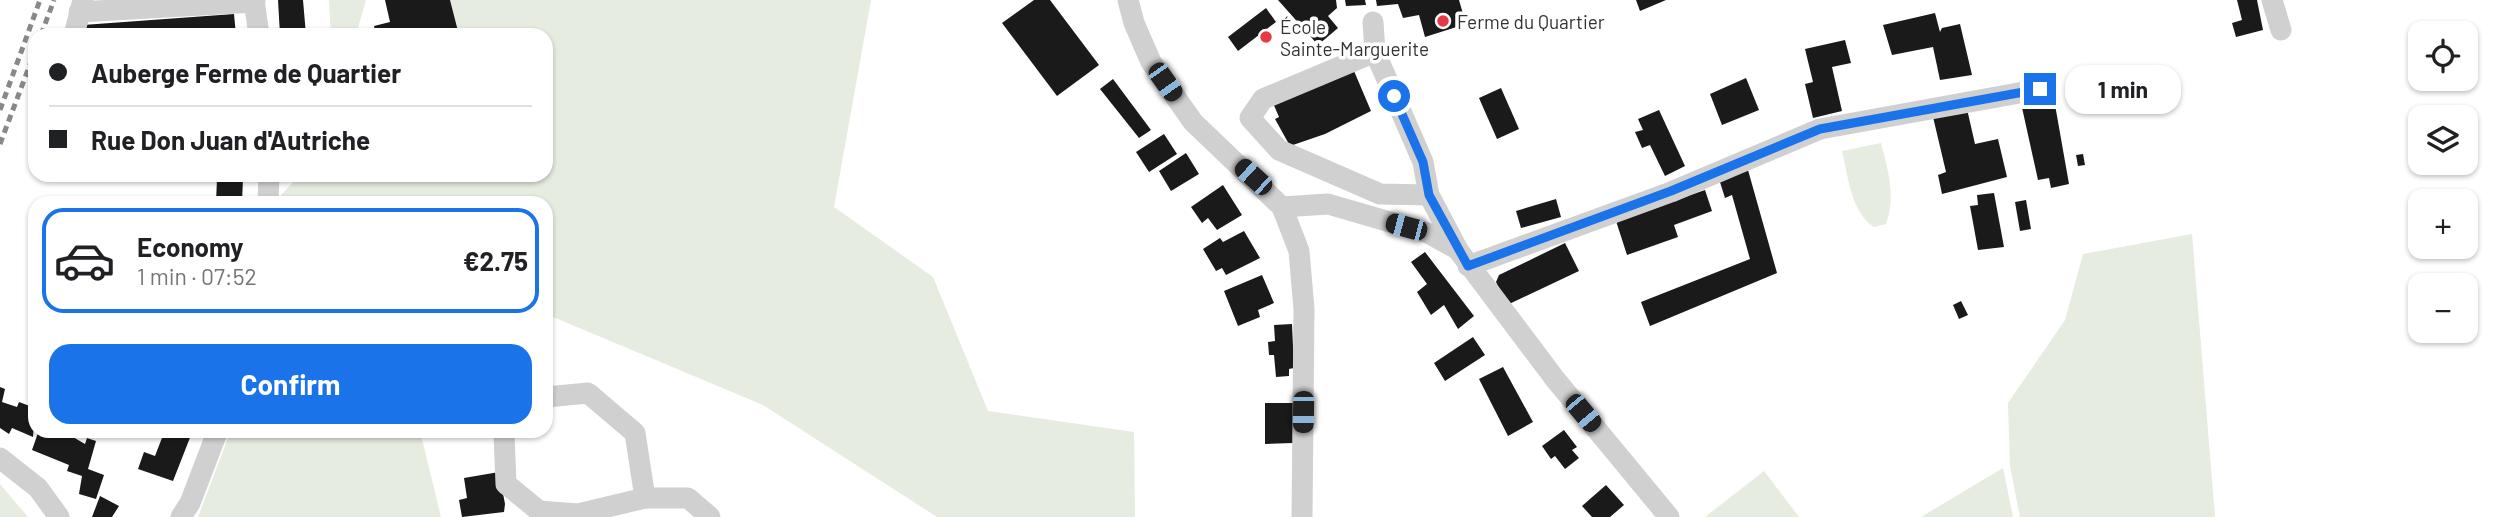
<!DOCTYPE html>
<meta charset="utf-8">
<style>
body{margin:0;font-family:Barlow,sans-serif;background:#f6f6f6;color:#202124;height:100vh;display:flex;flex-direction:column;font-size:26px;white-space:nowrap}
*{box-sizing:border-box;margin:0}
p{font-size:23px;color:#757577}
.icon{flex:none;width:38px;height:38px;fill:none;stroke:currentColor;stroke-width:2;stroke-linecap:round;stroke-linejoin:round}
.map{position:relative;flex:1;overflow:hidden}
.side{position:absolute;left:28px;top:196px;width:525px;height:242px;display:flex;flex-direction:column;background:#fff;border-radius:21px;box-shadow:0 2px 5px #0004}
.side>*{flex:none}
.banner{position:absolute;left:28px;top:28px;width:525px;height:154px;border-radius:21px;box-shadow:0 2px 5px #0004;display:grid;align-content:center;height:154px;padding:0 21px;background:#fff}
.fabs{position:absolute;left:2408px;top:21px;display:grid;gap:14px}
.fabs a{display:grid;place-items:center;width:70px;height:70px;border-radius:14px;background:#fff;box-shadow:0 2px 5px #0004;font-size:35px}
.end{position:absolute;width:32px;height:32px;margin:-16px;border:9px solid #1a73e8;background:#fff;box-shadow:0 0 0 4px #fff}
.from{border-radius:50%}
.bubble{position:absolute;height:49px;border-radius:21px;background:#fff;box-shadow:0 2px 5px #0004;font-size:23px;font-weight:700;line-height:49px;text-align:center}
.car{position:absolute;width:21px;height:42px;margin:-21px -10px;border-radius:9px;box-shadow:0 0 5px 2px #0007;background:linear-gradient(#222 24%,#8ab4d8 0 40%,#222 0 76%,#8ab4d8 0 86%,#222 0)}
.banner b{display:flex;align-items:center;gap:24px;height:66px;font-size:26px}
.banner b+b{border-top:2px solid #e0e0e0}
.banner i{width:18px;height:18px;background:#202124}
ul{padding:12px 0 0;list-style:none}
li{display:flex;align-items:center;gap:21px;height:105px;margin:0 14px 10px;padding:0 7px;border:4px solid transparent;border-radius:21px}
li div{flex:1}
li b{display:block;font-size:26px}
li em{font-style:normal;font-weight:700}
li.current{border-color:#1a73e8}
li>.icon{width:63px;height:63px;stroke-width:1.5}
.action{display:flex;gap:14px;margin-top:auto;padding:14px 21px}
.action a{flex:1;height:80px;border-radius:21px;background:#1a73e8;color:#fff;font-size:28px;font-weight:700;line-height:80px;text-align:center}
.map>svg:first-child{display:block}
</style>
<div class="map">
<svg width="2499" height="517" viewBox="0 0 2499 517">
<rect width="100%" height="100%" fill="#fff"/>
<!-- green -->
<g fill="#e6ecdf">
<polygon points="329,0 366,0 356,35 331,35"/>
<polygon points="450,0 871,0 834,207 933,277 988,411 1134,432 1135,517 937,517 763,405 546,314 546,203 280,203 281,195 300,175 546,175 546,35 459,35"/>
<path d="M1881,143C1888,170 1896,197 1886,224L1874,227C1851,212 1848,176 1842,151Z"/>
<polygon points="2192,234 2215,517 2020,517 2010,466 2008,403 2065,320 2083,254"/>
<polygon points="231,430 420,431 441,517 198,517"/>
<polygon points="2003,468 2013,517 1921,517"/>
<polygon points="1764,471 1799,517 1705,517"/>
<polygon points="0,484 28,517 0,517"/>
</g>
<!-- building -->
<g fill="#1a1a1a">
<polygon points="278,0 303,0 306,35 280,35"/>
<polygon points="385,0 450,0 459,35 376,35 374,26 390,22"/>
<polygon points="1034,0 1050,0 1099,65 1057,96 1002,23"/>
<polygon points="1278,0 1336,0 1337,8 1328,16 1338,28 1318,45"/>
<polygon points="1345,0 1365,0 1366,5 1346,6"/>
<polygon points="1376,0 1459,0 1466,24 1425,37 1419,15 1403,18 1398,4 1377,6"/>
<polygon points="1636,0 1666,0 1640,11"/>
<polygon points="2237,0 2257,0 2263,30 2236,37 2232,23 2242,20"/>
<polygon points="1266,8 1276,22 1238,51 1228,37"/>
<polygon points="1935,13 1940,32 1942,28 1960,24 1972,75 1940,80 1933,47 1892,55 1883,25"/>
<polygon points="234,14 236,35 84,35 83,25"/>
<polygon points="1845,40 1851,63 1832,67 1842,111 1813,118 1805,84 1813,82 1805,49"/>
<polygon points="1354,71 1371,111 1325,134 1290,146 1275,119 1279,117 1273,103"/>
<polygon points="2170,74 2174,102 2136,108 2132,80"/>
<polygon points="1746,78 1759,110 1722,125 1710,94"/>
<polygon points="1113,79 1151,130 1139,138 1100,89"/>
<polygon points="2090,80 2112,86 2108,99 2086,93"/>
<polygon points="1501,88 1519,129 1497,139 1479,98"/>
<polygon points="2054,99 2069,184 2051,188 2049,178 2038,180 2021,103"/>
<polygon points="1967,109 1975,144 1998,139 2007,177 1942,194 1938,175 1946,172 1933,117"/>
<polygon points="1659,110 1685,166 1665,176 1650,145 1642,148 1635,132 1643,130 1638,119"/>
<polygon points="1164,134 1177,154 1149,172 1136,152"/>
<polygon points="1186,153 1199,174 1171,191 1159,171"/>
<polygon points="2083,154 2085,165 2078,166 2076,155"/>
<polygon points="1748,170 1777,273 1650,326 1641,302 1750,259 1732,195 1725,198 1719,179"/>
<polygon points="217,178 243,178 242,203 216,203"/>
<polygon points="1223,185 1242,215 1217,230 1208,218 1202,223 1191,207"/>
<polygon points="1705,190 1712,211 1674,225 1678,237 1627,255 1616,221"/>
<polygon points="1994,193 2004,247 1978,250 1970,206 1978,205 1977,195"/>
<polygon points="1556,199 1561,217 1521,228 1516,211"/>
<polygon points="2026,200 2031,229 2020,231 2015,202"/>
<polygon points="1244,231 1260,258 1226,275 1222,268 1216,271 1203,249 1220,238 1223,242"/>
<polygon points="1565,243 1579,271 1507,305 1496,282 1499,275"/>
<polygon points="1425,252 1474,316 1458,329 1444,305 1431,315 1417,292 1427,284 1411,262"/>
<polygon points="1262,275 1274,303 1258,310 1260,317 1238,326 1224,291"/>
<polygon points="1961,301 1968,315 1959,319 1953,305"/>
<polygon points="1292,324 1294,368 1289,369 1289,376 1276,377 1274,355 1269,355 1268,342 1275,341 1274,325"/>
<polygon points="1473,337 1485,355 1445,381 1434,363"/>
<polygon points="1503,367 1533,422 1508,436 1479,379"/>
<polygon points="0,387 5,389 2,402 17,407 19,402 35,408 33,437 12,428 9,434 0,428"/>
<polygon points="1265,403 1293,403 1293,443 1265,444"/>
<polygon points="39,430 61,430 85,444 87,438 96,441 88,469 104,475 96,499 79,494 82,476 67,471 69,465 32,450"/>
<polygon points="165,430 193,430 173,481 138,469 144,452 155,456"/>
<polygon points="1564,430 1577,447 1572,450 1579,458 1565,469 1555,456 1551,459 1542,446"/>
<polygon points="499,472 505,504 504,512 462,517 459,500 467,498 464,478"/>
<polygon points="1606,485 1624,505 1610,517 1592,517 1582,506"/>
<polygon points="100,496 119,506 112,517 92,517"/>
</g>
<g fill="none" stroke-linecap="round" stroke-linejoin="round">
<!-- minor -->
<g stroke="#d0d0d0" stroke-width="21">
<polyline points="254,0 259,35"/>
<polyline points="1128,0 1134,23 1151,62 1193,122 1282,207 1299,251 1304,309 1302,517"/>
<polyline points="2272,0 2281,30"/>
<polyline points="79,12 255,2"/>
<polyline points="1373,22 1375,52 1423,162 1429,195 1458,250 1555,379 1669,517"/>
<polyline points="74,35 83,0"/>
<polyline points="1375,52 1263,99 1250,118 1279,150 1380,194 1429,195"/>
<polyline points="268,203 269,175"/>
<polyline points="1282,207 1328,204 1428,233 1457,249"/>
<polyline points="1468,266 1671,192 1820,129 2041,89"/>
<polyline points="546,397 588,393 635,433 645,498"/>
<polyline points="507,430 504,434 506,484 539,511 578,514 645,498 688,498 710,517"/>
<polyline points="0,458 38,488 59,517"/>
<polyline points="181,517 190,503 218,430"/>
</g>
<!-- rail -->
<g stroke="#888" stroke-width="5" stroke-dasharray="7 5" stroke-linecap="butt">
<polyline points="41,35 54,0"/>
<polyline points="0,110 40,0"/>
<polyline points="0,144 35,51"/>
</g>
</g>
<g fill="none" stroke-linecap="round" stroke-linejoin="round">
<!-- route -->
<polyline stroke="#1a73e8" stroke-width="9" points="1394,96 1423,162 1429,195 1468,266 1671,191 1820,129 2040,89"/>
</g>
<!-- markers -->
<g fill="#e63946" stroke="#fff" stroke-width="2.5">
<circle cx="1443" cy="21" r="7"/>
<circle cx="1266" cy="37" r="7"/>
</g>
<g text-anchor="middle" dominant-baseline="central" stroke-width="7" stroke-linejoin="round" paint-order="stroke">
<!-- poi labels -->
<g font-size="19" fill="#333" stroke="#fff" text-anchor="start">
<text x="1457" y="21">Ferme du Quartier</text>
<text x="1280" y="26">École<tspan x="1280" dy="22">Sainte-Marguerite</tspan></text>
</g>
</g>
</svg>
<div class="fabs">
<a><svg class="icon" aria-label="locate" viewBox="0 0 24 24"><circle cx="12" cy="12" r="6"/><path d="M12 2v4M12 18v4M2 12h4M18 12h4"/></svg></a>
<a><svg class="icon" aria-label="layers" viewBox="0 0 24 24"><path d="M12 4l9 5-9 5-9-5zM3 14l9 5 9-5"/></svg></a>
<a>+</a>
<a>−</a>
</div>
<i class="end from" style="left:1394px;top:96px"></i>
<i class="end" style="left:2040px;top:89px"></i>
<div class="bubble" style="left:2065px;top:65px;width:116px">1 min</div>
<i class="car" style="left:1165px;top:82px;rotate:145deg"></i>
<i class="car" style="left:1253px;top:177px;rotate:312deg"></i>
<i class="car" style="left:1406px;top:227px;rotate:285deg"></i>
<i class="car" style="left:1303px;top:412px;rotate:181deg"></i>
<i class="car" style="left:1583px;top:413px;rotate:140deg"></i>
<div class="banner">
<b><i class="from"></i>Auberge Ferme de Quartier</b>
<b><i></i>Rue Don Juan d'Autriche</b>
</div>
<section class="side">
<ul>
<li class="current"><svg class="icon" aria-label="car" viewBox="0 0 24 24"><path d="M5 17H2v-5l4-1 3-4h7l3 4 3 1v5h-3M9 17h6M6 11h13"/><circle cx="7" cy="17" r="2"/><circle cx="17" cy="17" r="2"/></svg><div><b>Economy</b><p>1 min · 07:52</p></div><em>€2.75</em></li>
</ul>
<div class="action"><a>Confirm</a></div>
</section>
</div>
